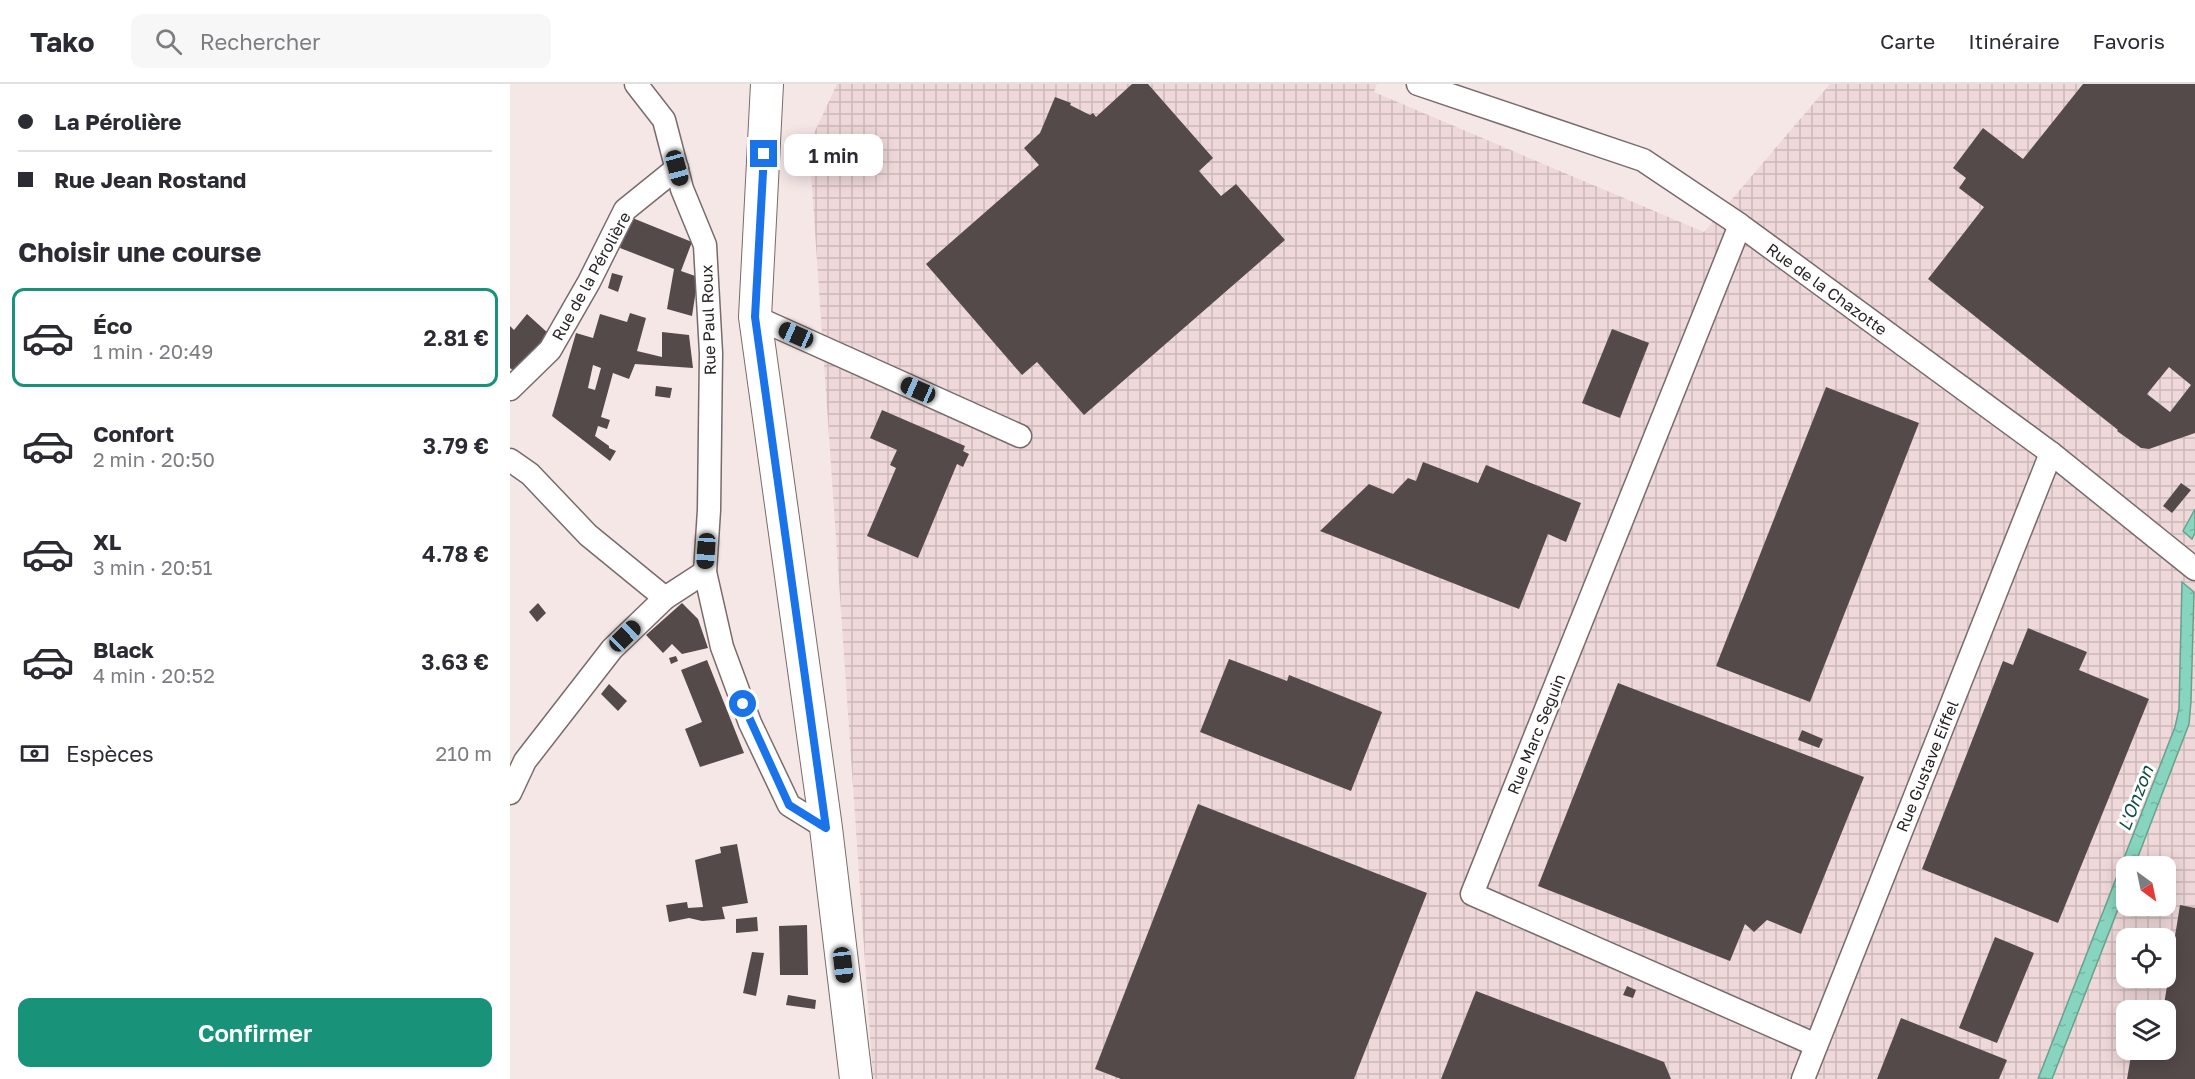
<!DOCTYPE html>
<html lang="fr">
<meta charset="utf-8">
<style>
body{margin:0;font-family:"Golos Text",sans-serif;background:#f7f7f7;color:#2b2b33;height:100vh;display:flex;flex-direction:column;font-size:22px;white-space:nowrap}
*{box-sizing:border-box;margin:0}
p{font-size:20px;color:#7c7c81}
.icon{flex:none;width:33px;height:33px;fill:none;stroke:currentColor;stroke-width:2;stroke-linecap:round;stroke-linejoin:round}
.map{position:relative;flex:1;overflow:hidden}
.panel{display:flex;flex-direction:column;background:#fff;width:510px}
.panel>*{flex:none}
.top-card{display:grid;align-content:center;height:132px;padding:0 18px;background:#fff}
.needle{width:39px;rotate:147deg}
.controls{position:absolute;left:1606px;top:772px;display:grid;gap:12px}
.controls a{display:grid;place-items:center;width:60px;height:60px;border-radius:12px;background:#fff;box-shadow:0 3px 15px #0003;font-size:30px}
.end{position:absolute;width:27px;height:27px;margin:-14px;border:8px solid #1a73e8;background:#fff;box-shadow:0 0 0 3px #fff}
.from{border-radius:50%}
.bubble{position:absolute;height:42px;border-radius:12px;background:#fff;box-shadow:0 3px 15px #0003;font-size:20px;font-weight:600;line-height:42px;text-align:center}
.car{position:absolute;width:18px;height:36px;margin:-18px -9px;border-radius:8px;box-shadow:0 0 4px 2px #0007;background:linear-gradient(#222 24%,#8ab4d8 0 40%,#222 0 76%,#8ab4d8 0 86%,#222 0)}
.top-card b{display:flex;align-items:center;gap:21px;height:57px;font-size:22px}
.top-card b+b{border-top:2px solid #e1e1e2}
.top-card i{width:15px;height:15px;background:#2b2b33}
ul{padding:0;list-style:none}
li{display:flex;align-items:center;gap:18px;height:99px;margin:0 12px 9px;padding:0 6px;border:3px solid transparent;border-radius:12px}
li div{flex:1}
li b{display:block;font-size:22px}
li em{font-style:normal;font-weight:600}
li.on{border-color:#18937a}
li>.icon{width:54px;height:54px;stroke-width:1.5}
h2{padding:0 18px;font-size:27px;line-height:72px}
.pay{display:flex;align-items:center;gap:15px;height:66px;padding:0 18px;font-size:22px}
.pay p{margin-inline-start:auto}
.action{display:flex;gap:12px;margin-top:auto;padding:12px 18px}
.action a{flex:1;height:69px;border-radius:12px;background:#18937a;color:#fff;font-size:24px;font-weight:600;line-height:69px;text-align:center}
header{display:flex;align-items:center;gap:36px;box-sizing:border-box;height:84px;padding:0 30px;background:#fff;border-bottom:2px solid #e1e1e2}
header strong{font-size:28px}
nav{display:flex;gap:33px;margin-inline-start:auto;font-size:21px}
.search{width:420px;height:54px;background:#f7f7f7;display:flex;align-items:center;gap:15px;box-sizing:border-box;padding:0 21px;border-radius:12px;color:#7c7c81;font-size:22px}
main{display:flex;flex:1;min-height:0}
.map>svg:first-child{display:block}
</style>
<header>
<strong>Tako</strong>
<div class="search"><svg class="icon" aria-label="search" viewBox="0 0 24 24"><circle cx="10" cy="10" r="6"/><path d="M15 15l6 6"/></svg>Rechercher</div>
<nav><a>Carte</a><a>Itinéraire</a><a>Favoris</a></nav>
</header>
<main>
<section class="panel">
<div class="top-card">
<b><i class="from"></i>La Pérolière</b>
<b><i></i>Rue Jean Rostand</b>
</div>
<h2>Choisir une course</h2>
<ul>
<li class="on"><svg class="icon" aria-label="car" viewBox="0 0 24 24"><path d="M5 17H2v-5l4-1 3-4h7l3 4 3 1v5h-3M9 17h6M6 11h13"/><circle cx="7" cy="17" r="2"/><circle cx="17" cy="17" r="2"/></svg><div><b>Éco</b><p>1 min · 20:49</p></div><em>2.81 €</em></li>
<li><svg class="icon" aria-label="car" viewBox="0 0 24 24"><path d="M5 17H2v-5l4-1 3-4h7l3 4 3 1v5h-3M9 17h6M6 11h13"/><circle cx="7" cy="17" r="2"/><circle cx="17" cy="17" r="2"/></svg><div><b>Confort</b><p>2 min · 20:50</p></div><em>3.79 €</em></li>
<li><svg class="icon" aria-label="car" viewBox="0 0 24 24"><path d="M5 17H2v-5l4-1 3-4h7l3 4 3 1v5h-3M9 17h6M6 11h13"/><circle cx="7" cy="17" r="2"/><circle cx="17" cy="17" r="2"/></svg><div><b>XL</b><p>3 min · 20:51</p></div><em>4.78 €</em></li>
<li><svg class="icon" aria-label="car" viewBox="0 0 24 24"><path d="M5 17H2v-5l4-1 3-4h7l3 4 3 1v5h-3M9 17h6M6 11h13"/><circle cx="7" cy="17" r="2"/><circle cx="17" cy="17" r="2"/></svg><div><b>Black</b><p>4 min · 20:52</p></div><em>3.63 €</em></li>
</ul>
<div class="pay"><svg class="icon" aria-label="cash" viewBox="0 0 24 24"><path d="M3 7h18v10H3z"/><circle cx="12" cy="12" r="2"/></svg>Espèces<p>210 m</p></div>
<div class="action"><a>Confirmer</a></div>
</section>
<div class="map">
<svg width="1685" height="995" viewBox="0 0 1685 995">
<defs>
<pattern id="industrial-grid" width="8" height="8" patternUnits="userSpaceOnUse" patternTransform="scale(1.5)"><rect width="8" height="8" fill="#efd8d9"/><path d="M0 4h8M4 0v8" fill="none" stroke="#cdb9ba"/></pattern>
<pattern id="water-ripples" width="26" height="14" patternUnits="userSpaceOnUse" patternTransform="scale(1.5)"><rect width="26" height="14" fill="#87d5be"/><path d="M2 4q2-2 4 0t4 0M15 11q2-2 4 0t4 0" fill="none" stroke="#75b7a3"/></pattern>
</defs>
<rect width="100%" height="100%" fill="#f6e7e7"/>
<!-- industrial -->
<path fill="url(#industrial-grid)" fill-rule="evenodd" d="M327,0H867L864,8L1194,148L1320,0H1685V995H363L299,60ZM1617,783H1656V822H1617ZM1617,855H1656V894H1617ZM1617,927H1656V966H1617Z"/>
<!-- water -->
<g fill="url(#water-ripples)" stroke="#6ba090" stroke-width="1.5">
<polygon points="1685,425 1685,449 1682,455 1673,447"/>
<polygon points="1672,498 1684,508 1681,617 1679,640 1624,783 1617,783 1617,802 1542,995 1528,995 1665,643 1669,625"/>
</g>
<!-- building -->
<g fill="#554a4a" fill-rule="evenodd">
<polygon points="622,0 638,0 703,74 689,87 711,112 726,100 775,156 574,331 527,278 512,291 416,180 529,81 514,64 530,49 545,13 561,19 560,21 580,31 583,29 586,33"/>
<path d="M1573,0H1685V349L1639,365L1631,364L1607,347L1608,346L1418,195L1474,123L1449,104L1456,94L1443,84L1473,44L1513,75ZM1659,283L1681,301L1660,328L1637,310Z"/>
<polygon points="120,133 182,158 171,187 188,193 182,232 157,225 164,185 110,164"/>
<polygon points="102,189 113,192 108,208 98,204"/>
<path d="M120,229L136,234L127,267L152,273V248L179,251L183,284L125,280L119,295L103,289L91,333L100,336L97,345L88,342L85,352L99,362V364L106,367L100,377L42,332L66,249L83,254L90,230L117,238ZM83,281L91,284L85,306L78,304Z"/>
<polygon points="17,230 39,250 5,288 0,284 0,242 4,246"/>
<polygon points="1102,245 1139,259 1110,334 1072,319"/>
<polygon points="146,302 162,304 160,314 145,312"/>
<polygon points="1316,303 1409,339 1300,618 1206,582"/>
<polygon points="372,326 455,362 453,367 459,370 453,383 447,380 408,474 357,452 386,384 380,381 387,366 360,354"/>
<polygon points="913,378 968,399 976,381 1071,419 1056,458 1038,450 1009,525 810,447 859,400 883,410 898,394 906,397"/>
<polygon points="1671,399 1681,406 1662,429 1653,422"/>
<polygon points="28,519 36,529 27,538 19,528"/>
<polygon points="172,519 188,535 198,564 172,570 162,560 153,569 136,551"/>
<polygon points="1518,544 1577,568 1569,586 1639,615 1548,839 1412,785 1493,577 1503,581"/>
<polygon points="166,572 168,577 161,580 159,574"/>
<polygon points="719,575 777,597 779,591 872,628 841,707 690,648"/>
<polygon points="197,576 234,669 190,683 175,645 192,638 171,586"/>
<polygon points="1108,599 1354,693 1291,850 1257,836 1244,848 1235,840 1220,877 1028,802"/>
<polygon points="99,600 117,617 108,627 91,610"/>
<polygon points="1292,646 1313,655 1309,664 1288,656"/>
<polygon points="688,720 917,809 844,995 611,995 585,985"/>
<polygon points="227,760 238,819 212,823 215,835 192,837 179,834 159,838 156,821 177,818 178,824 193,823 185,776 211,769 210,763"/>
<polygon points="1670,821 1685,824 1685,995 1617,995 1622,966 1656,966 1656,927 1653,927"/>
<polygon points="247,833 248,847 226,849 226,835"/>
<polygon points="297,841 298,891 270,891 269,842"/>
<polygon points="1485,853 1524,869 1487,959 1449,944"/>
<polygon points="242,868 254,869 246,912 233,909"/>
<polygon points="1117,902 1126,906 1123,914 1113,911"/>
<polygon points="966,907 1154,978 1161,995 931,995"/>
<polygon points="278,911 306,916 305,925 276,921"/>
<polygon points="1391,934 1497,976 1489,995 1367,995"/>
</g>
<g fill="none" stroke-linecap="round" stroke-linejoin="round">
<defs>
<g id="street">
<polyline points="126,0 154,36 172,105 195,161 201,269 199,426 195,488 212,563 240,639 279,721 316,744"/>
<polyline points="908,0 1133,76 1230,141 1541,369 1685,485"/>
<polyline points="1230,141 962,810 1306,961"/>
<polyline points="245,233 510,352"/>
<polyline points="0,305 40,266 79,198 115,126 167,84"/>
<polyline points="0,376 20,390 78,451 155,514"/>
<polyline points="0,709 15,677 102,565 155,514 195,488"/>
<polyline points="1293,995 1541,369"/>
</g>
<polyline id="secondary" points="257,0 245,233 316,744 346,995"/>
</defs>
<!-- street casing -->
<use href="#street" stroke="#786b6b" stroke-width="25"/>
<!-- secondary casing -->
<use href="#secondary" stroke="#786b6b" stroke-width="34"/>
<!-- street -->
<use href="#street" stroke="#fff" stroke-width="22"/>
<!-- secondary -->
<use href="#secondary" stroke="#fff" stroke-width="32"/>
</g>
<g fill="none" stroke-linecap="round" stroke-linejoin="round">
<!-- route -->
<polyline stroke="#1a73e8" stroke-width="8" points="233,620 279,721 316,744 245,233 254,70"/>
</g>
<g text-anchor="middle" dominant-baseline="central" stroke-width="6" stroke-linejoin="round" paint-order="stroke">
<!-- street labels -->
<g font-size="16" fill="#2a2525" stroke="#fff">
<text transform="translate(81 192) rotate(-61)">Rue de la Pérolière</text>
<text transform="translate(1317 205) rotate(36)">Rue de la Chazotte</text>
<text transform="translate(198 236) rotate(-92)">Rue Paul Roux</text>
<text transform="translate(1026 650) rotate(-68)">Rue Marc Seguin</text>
<text transform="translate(1417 682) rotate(-68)">Rue Gustave Eiffel</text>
</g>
<!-- water labels -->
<g font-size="18" font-style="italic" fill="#0c4f41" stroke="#fff">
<text transform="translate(1625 714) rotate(-69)">L'Onzon</text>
</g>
</g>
</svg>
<div class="controls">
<a><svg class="needle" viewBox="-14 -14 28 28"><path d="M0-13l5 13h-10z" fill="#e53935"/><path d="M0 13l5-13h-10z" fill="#7c7c81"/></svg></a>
<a><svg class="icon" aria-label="locate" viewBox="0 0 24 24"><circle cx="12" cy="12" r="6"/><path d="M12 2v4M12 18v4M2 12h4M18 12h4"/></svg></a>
<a><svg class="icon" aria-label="layers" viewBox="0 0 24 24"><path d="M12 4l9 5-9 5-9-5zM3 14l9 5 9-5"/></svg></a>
</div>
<i class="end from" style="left:233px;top:620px"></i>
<i class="end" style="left:254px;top:70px"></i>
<div class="bubble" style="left:274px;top:50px;width:99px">1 min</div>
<i class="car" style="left:167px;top:84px;rotate:165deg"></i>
<i class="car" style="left:286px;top:251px;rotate:294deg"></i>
<i class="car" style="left:408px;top:306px;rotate:294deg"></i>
<i class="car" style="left:196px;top:467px;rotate:184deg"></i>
<i class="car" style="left:115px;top:552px;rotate:46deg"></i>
<i class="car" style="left:333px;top:881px;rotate:173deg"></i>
</div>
</main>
